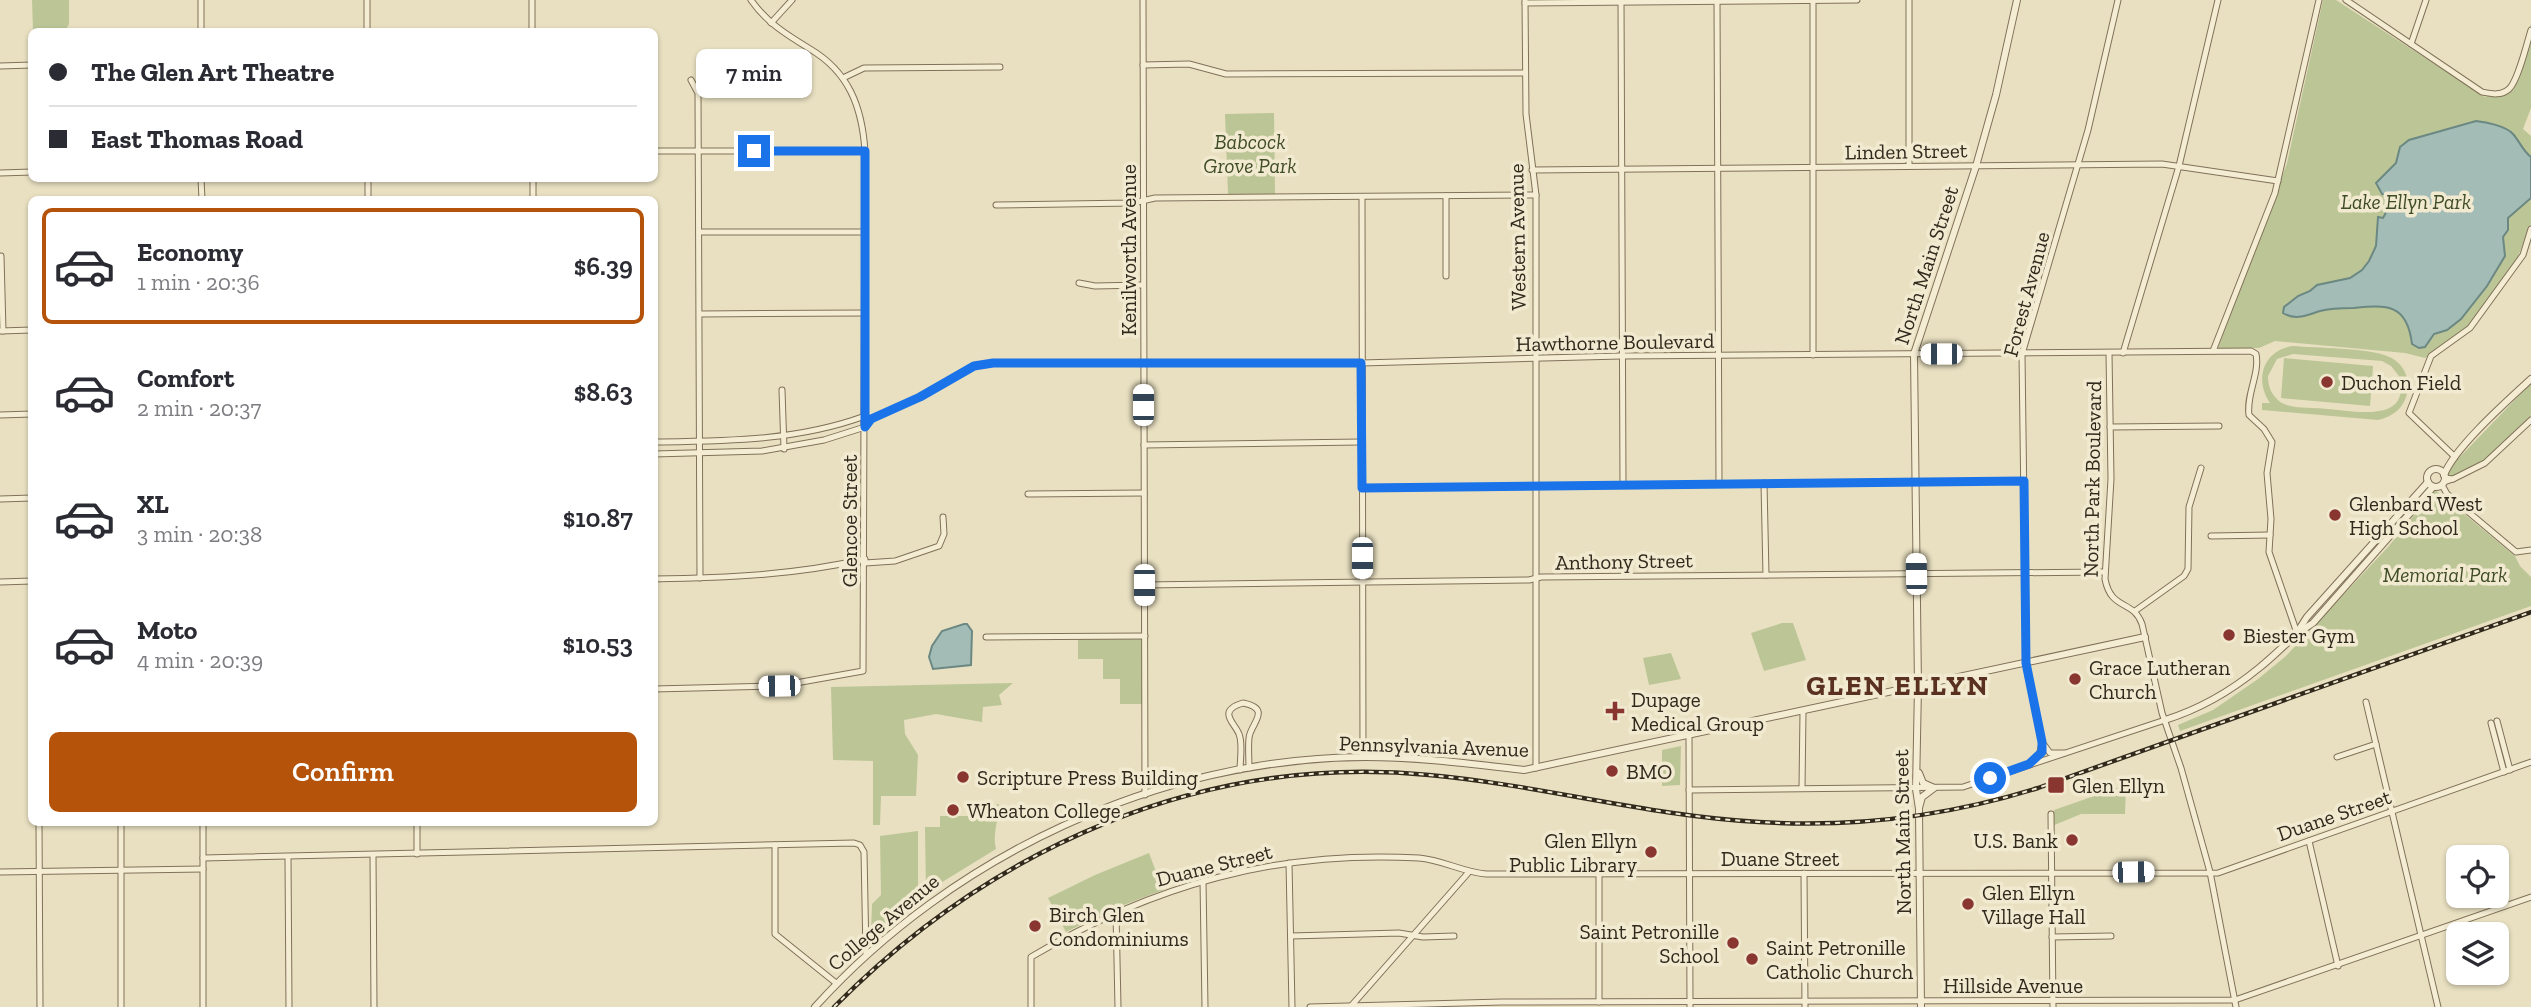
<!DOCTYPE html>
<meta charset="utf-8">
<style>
body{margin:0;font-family:"Zilla Slab",serif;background:#f2f2f3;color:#2b2b33;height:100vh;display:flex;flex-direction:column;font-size:26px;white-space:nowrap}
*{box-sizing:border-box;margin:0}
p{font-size:23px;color:#7c7c81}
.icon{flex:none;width:38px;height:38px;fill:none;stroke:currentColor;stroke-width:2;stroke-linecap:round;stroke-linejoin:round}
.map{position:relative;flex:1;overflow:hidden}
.side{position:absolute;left:28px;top:196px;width:630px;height:630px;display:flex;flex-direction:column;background:#fff;border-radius:10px;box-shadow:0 2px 5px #0004}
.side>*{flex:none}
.banner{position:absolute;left:28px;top:28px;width:630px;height:154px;border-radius:10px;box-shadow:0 2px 5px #0004;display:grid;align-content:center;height:154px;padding:0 21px;background:#fff}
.tools{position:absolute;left:2446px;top:845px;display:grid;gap:14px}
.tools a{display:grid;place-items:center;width:63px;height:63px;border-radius:10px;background:#fff;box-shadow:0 2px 5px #0004;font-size:35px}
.end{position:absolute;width:32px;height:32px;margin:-16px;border:9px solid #1a73e8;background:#fff;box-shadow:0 0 0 4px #fff}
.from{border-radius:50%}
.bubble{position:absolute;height:49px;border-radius:10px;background:#fff;box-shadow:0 2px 5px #0004;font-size:23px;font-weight:600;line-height:49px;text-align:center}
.car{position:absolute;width:21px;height:42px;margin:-21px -10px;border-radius:9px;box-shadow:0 0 5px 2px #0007;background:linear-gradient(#fff 24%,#345 0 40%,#fff 0 76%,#345 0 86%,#fff 0)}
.banner b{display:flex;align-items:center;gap:24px;height:66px;font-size:26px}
.banner b+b{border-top:2px solid #e1e1e2}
.banner i{width:18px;height:18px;background:#2b2b33}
ul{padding:12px 0 0;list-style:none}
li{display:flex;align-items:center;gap:21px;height:116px;margin:0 14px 10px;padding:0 7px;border:4px solid transparent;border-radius:10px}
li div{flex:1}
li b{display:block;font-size:26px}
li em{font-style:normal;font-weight:600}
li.selected{border-color:#b45309}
li>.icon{width:63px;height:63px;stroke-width:1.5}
.cta{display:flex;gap:14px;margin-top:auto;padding:14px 21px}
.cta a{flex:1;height:80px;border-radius:10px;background:#b45309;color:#fff;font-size:28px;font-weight:600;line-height:80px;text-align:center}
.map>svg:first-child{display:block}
</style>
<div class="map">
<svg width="2531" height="1007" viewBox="0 0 2531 1007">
<rect width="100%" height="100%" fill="#e9e0c1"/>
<!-- green -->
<g fill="#bcc596" fill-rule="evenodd">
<polygon points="32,0 69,0 69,24 65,31 33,31"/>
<polygon points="2323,0 2336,0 2485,97 2510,85 2531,24 2531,108 2523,129 2531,136 2531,224 2517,259 2468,327 2425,358 2405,353 2275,341 2259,348 2218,348 2287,163"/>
<polygon points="1274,113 1275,194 1228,194 1225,114"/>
<path d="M2293,346C2317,348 2367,348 2387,356C2404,362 2412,380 2406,397C2402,410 2391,417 2378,420L2262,410V403H2270C2254,380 2263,350 2293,346ZM2293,354L2382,361L2391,366L2399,376C2412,424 2354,411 2327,409C2313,407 2290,410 2279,401C2271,394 2268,386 2268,376L2277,359Z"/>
<polygon points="2284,358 2373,366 2370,406 2281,398"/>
<path d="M2531,383V415C2509,441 2481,469 2447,478L2445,473L2457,460Z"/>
<polygon points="2435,490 2515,556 2520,566 2531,577 2531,606 2180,731 2178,725 2213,710 2258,679 2286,656 2388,547 2415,514 2418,516 2433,499 2428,495"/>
<polygon points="1782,623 1793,623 1806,660 1764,671 1751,633"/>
<polygon points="1143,637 1144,704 1120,704 1120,679 1103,679 1103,659 1078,659 1078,638"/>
<polygon points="1671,653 1681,679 1649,685 1643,658"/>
<polygon points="1013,683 999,695 1002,705 983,707 982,722 936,714 904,720 905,734 918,755 916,796 881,796 880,825 873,825 873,761 833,760 831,687"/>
<polygon points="1681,746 1680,785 1662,786 1662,750"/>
<polygon points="2126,785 2125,814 2081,814 2052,826 2054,810"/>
<path d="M999,804C999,820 992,833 996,849L926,892L925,827H940V816H986V807Z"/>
<polygon points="918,831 918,898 871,935 872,904 881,895 880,836"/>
<polygon points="1149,853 1163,890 1113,909 1066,932 1048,898 1095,875"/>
</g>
<!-- water -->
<g fill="#a3bcb6" stroke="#6b8883" stroke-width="2">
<path d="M2476,121C2486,122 2506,126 2513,134C2520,142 2523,151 2531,157V198L2508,218V230L2503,237L2505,256L2487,286L2461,319L2447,330L2434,334L2425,347L2419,348L2412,344C2407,303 2387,305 2353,308C2342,308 2331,308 2320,311C2307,315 2296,321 2283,313L2284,307L2298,296L2310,291L2317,285L2350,278L2362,270L2369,261L2376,246L2378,217L2383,218C2389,210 2386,202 2386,195L2382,194L2376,183L2396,163L2400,147L2409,140Z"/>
<polygon points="964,624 967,624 972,631 971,665 933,669 929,657 932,646 942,631"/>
</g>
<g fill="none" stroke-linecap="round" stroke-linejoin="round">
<defs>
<g id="minor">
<polyline points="367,0 367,32"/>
<polyline points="532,0 532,32"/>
<polyline points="1143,0 1145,795"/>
<polyline points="1525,0 1526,114 1536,195 1536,768"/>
<polyline points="1621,0 1623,483"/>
<polyline points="1717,0 1719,483"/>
<polyline points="1813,0 1813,355"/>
<polyline points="1909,0 1909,166"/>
<path d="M2346,0L2482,92C2492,94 2501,96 2509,89C2518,81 2527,43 2531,30"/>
<polyline points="1525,3 1857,0"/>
<polyline points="771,23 792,0"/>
<polyline points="201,32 201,0"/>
<polyline points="2411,44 2426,0"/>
<polyline points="1143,65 1189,64 1226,74 1525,73"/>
<polyline points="0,66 32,65"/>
<polyline points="843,78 864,68 1000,67"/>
<polyline points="691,80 698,93 700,578"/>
<polyline points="654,151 865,151"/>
<polyline points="1532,170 2162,164 2278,181"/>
<polyline points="0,173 32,172"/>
<polyline points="201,178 202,200"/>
<polyline points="533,178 533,200"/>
<polyline points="1446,196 1446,276"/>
<polyline points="1362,197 1363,757"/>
<polyline points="368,200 368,178"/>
<polyline points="996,205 1133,203 1155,198 1536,195"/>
<polyline points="699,232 865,232"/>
<polyline points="1,256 3,331"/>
<polyline points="1079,283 1095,286 1143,285"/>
<polyline points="700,314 865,313"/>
<polyline points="0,331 32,330"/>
<polyline points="2213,351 2275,193 2319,0"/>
<path d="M2109,353L2111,479L2105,579C2111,611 2133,599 2142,624L2162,713L2181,768L2210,872L2236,1007"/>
<polyline points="2123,353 2179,166 2218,0"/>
<polyline points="782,390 784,449"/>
<polyline points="0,415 32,414"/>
<polyline points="2110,427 2219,426"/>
<path d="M654,442C726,441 797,441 865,416"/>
<polyline points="1144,445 1361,442"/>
<path d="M654,454L762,451L824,440L865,427L871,419L915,399L974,366L993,363H1361L1621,356L2251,351L2256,354C2260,374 2246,394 2249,415L2264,429L2272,442L2267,473L2271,519L2269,552L2297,633"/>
<polyline points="2455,457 2409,413 2431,356 2470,328 2523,255 2531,229"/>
<polyline points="2453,479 2485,463 2531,420"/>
<polyline points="2444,482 2453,479 2445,478"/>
<polyline points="1764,483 1766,575"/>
<polyline points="2442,485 2447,494 2516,552 2531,550"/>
<polyline points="1362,488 2024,481"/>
<polyline points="1028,494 1144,493"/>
<polyline points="0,499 32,498"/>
<polyline points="2211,536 2270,535"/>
<path d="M654,579C726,578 795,575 865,559V563L895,561L939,546L944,534L943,517"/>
<polyline points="0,582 32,581"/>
<polyline points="1145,585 1529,580 1541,577 2104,572"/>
<polyline points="2135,611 2184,576 2188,569 2189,507 2201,468"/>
<polyline points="986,637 1145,636"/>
<path d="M654,689L779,686L863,671L865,151C862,107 849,72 810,49C787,35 767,23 751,0"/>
<polyline points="2366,702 2438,1007"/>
<polyline points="2497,721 2510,770"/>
<polyline points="2491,723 2504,772"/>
<polyline points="1689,736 1690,1007"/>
<polyline points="2064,753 2050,753 2042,742 2026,663 2022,354 2088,130 2118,0"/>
<polyline points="2337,757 2376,744"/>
<polyline points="2031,763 2039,756 2042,743"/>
<path d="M1240,770C1240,760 1243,744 1239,734C1235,723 1216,711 1243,703C1273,709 1250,724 1249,738C1248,748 1249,759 1249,768"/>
<polyline points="1802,788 1803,712"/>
<polyline points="1689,790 1963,787 2165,720"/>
<polyline points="2051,814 2053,1007"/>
<polyline points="39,822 40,1007"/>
<polyline points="203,822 203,1007"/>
<polyline points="417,822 417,854"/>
<polyline points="2309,841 2338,966"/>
<polyline points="775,845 775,934 836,983"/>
<polyline points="373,855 374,1007"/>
<polyline points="288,857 289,1007"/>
<polyline points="203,858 854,843 860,845 864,852 866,954"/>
<polyline points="1289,863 1292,1007"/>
<polyline points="0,872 203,869"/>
<polyline points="1804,873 1805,1007"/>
<polyline points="1599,874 1599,1002"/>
<polyline points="1203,881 1205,1007"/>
<polyline points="1116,912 1118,1007"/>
<polyline points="1291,936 1399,933 1423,937 1454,936"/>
<polyline points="2052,937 2111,936"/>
<polyline points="1352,1005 1468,873"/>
<polyline points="121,1007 121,822"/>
<path d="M1031,1007V957C1153,885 1277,850 1419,858C1443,860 1462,872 1486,874L2218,873L2531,762"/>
<polyline points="1310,1007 1502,1002 2235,1000 2531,897"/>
</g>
<g id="tertiary">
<circle cx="2436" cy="478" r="9"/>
<path d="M2444,475C2455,447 2507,401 2531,379"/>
<polyline points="2298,631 2307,617 2428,482"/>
<path d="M2165,720C2200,709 2231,691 2259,668C2278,653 2293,635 2313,623L2433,487"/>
<polyline points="1919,773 1923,783 1934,788 1922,797 1919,808"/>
<path d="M815,1007C952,855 1159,758 1365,757C1419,757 1471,764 1524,770L2145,637"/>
<polyline points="1921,1007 1919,809 1916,789 1918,687 1914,354 1976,166 1996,95 2017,0"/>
</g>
</defs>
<!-- minor casing -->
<use href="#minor" stroke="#80715a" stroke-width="7"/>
<!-- tertiary casing -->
<use href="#tertiary" stroke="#80715a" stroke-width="8"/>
<!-- minor -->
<use href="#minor" stroke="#f5edd3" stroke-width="5"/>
<!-- tertiary -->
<use href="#tertiary" stroke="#f5edd3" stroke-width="6"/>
<defs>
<path id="rail" d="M834,1007C991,848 1203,753 1429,775C1540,785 1648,816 1759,822C1854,828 1948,816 2038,788L2531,612"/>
</defs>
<!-- rail casing -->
<use href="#rail" stroke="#32291d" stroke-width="4.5"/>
<!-- rail -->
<use href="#rail" stroke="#f1ead0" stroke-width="2" stroke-dasharray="5" stroke-linecap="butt"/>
</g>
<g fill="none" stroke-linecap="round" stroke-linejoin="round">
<!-- route -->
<polyline stroke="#1a73e8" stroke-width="9" points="754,151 865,151 865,427 871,419 920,397 974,366 993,363 1361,363 1362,488 2024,481 2026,663 2042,742 2042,752 2029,764 1990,778"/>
</g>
<!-- markers -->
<g fill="#893630" stroke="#f1ead0" stroke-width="2.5">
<circle cx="2327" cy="382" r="7"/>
<circle cx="2335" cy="515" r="7"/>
<circle cx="2229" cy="635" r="7"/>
<circle cx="2075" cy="679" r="7"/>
<path d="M1611.5 700.5h7v7h7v7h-7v7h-7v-7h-7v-7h7z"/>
<circle cx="1612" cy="771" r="7"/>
<circle cx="963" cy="777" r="7"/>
<rect x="2047" y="776" width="18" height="18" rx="3.5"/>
<circle cx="953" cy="810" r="7"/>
<circle cx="2072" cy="840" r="7"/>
<circle cx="1651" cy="852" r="7"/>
<circle cx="1968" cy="904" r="7"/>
<circle cx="1035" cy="926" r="7"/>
<circle cx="1733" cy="943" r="7"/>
<circle cx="1752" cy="959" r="7"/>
</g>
<g text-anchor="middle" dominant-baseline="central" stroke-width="7" stroke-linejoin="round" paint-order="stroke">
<!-- park labels -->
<g font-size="21" font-style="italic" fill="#3f4c26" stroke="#f1ead0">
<text x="1250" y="141">Babcock<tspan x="1250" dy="24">Grove Park</tspan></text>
<text x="2406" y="201">Lake Ellyn Park</text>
<text x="2445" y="574">Memorial Park</text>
</g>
<!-- street labels -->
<g font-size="21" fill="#32291d" stroke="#f1ead0">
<text transform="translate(1906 151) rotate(-1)">Linden Street</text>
<text transform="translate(1517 237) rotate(-91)">Western Avenue</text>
<text transform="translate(1128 250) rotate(-90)">Kenilworth Avenue</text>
<text transform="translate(1926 265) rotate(-72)">North Main Street</text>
<text transform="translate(2026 294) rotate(-75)">Forest Avenue</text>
<text transform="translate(1615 342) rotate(-1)">Hawthorne Boulevard</text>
<text transform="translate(2092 479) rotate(-89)">North Park Boulevard</text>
<text transform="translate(849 521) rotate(-90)">Glencoe Street</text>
<text transform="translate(1624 561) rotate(-1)">Anthony Street</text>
<text transform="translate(1434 746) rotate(2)">Pennsylvania Avenue</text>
<text transform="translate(2334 815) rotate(-19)">Duane Street</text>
<text transform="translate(1902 832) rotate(-91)">North Main Street</text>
<text x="1780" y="858">Duane Street</text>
<text transform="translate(1214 865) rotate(-14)">Duane Street</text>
<text transform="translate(883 922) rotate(-40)">College Avenue</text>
<text x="2013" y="985">Hillside Avenue</text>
</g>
<!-- poi labels -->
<g font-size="21" fill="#32291d" stroke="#f1ead0" text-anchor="start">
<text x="2341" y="382">Duchon Field</text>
<text x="2349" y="503">Glenbard West<tspan x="2349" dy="24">High School</tspan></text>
<text x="2243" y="635">Biester Gym</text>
<text x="2089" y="667">Grace Lutheran<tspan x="2089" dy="24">Church</tspan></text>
<text x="1631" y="699">Dupage<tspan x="1631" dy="24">Medical Group</tspan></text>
<text x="1626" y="771">BMO</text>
<text x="977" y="777">Scripture Press Building</text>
<text x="2072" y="785">Glen Ellyn</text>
<text x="967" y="810">Wheaton College</text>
<text x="1637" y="840" text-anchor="end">Glen Ellyn<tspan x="1637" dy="24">Public Library</tspan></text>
<text x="2058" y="840" text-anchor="end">U.S. Bank</text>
<text x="1982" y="892">Glen Ellyn<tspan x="1982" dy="24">Village Hall</tspan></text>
<text x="1049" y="914">Birch Glen<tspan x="1049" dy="24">Condominiums</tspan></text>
<text x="1719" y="931" text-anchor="end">Saint Petronille<tspan x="1719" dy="24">School</tspan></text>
<text x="1766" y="947">Saint Petronille<tspan x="1766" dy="24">Catholic Church</tspan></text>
</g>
<!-- district labels -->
<g font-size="28" font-weight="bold" letter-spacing="2" fill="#5a3121" stroke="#f1ead0">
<text x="1898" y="685">GLEN ELLYN</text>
</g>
</g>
</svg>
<div class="tools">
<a><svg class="icon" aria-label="locate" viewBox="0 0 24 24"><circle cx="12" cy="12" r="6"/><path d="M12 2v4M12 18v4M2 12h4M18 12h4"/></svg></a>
<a><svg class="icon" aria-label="layers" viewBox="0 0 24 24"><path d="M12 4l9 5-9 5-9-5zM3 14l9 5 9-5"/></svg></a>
</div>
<i class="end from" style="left:1990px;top:778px"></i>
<i class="end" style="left:754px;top:151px"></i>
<div class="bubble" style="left:696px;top:49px;width:116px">7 min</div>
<i class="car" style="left:1941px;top:354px;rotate:270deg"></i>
<i class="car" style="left:1143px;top:405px;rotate:0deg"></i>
<i class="car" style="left:1362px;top:558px;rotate:180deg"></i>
<i class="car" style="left:1916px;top:574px;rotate:359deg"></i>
<i class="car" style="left:1144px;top:585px;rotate:180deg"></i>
<i class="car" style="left:779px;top:686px;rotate:269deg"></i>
<i class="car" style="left:2133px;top:872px;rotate:89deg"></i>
<div class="banner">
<b><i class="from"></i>The Glen Art Theatre</b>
<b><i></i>East Thomas Road</b>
</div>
<section class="side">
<ul>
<li class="selected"><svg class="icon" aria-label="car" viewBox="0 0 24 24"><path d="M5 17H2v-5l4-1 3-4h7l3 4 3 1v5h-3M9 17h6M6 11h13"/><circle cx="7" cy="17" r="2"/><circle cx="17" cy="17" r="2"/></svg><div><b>Economy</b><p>1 min · 20:36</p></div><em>$6.39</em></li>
<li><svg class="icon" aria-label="car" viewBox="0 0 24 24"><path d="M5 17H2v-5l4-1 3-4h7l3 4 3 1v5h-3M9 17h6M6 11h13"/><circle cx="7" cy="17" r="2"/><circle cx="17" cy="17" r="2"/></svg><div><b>Comfort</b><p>2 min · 20:37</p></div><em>$8.63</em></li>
<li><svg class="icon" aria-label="car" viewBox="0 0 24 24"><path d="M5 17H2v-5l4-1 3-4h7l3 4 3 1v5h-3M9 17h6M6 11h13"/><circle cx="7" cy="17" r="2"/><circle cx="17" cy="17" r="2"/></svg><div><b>XL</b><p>3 min · 20:38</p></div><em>$10.87</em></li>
<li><svg class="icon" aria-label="car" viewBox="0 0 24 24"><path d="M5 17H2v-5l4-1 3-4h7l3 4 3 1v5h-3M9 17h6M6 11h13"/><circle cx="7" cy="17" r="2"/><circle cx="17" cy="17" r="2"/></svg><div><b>Moto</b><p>4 min · 20:39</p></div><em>$10.53</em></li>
</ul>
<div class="cta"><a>Confirm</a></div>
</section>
</div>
